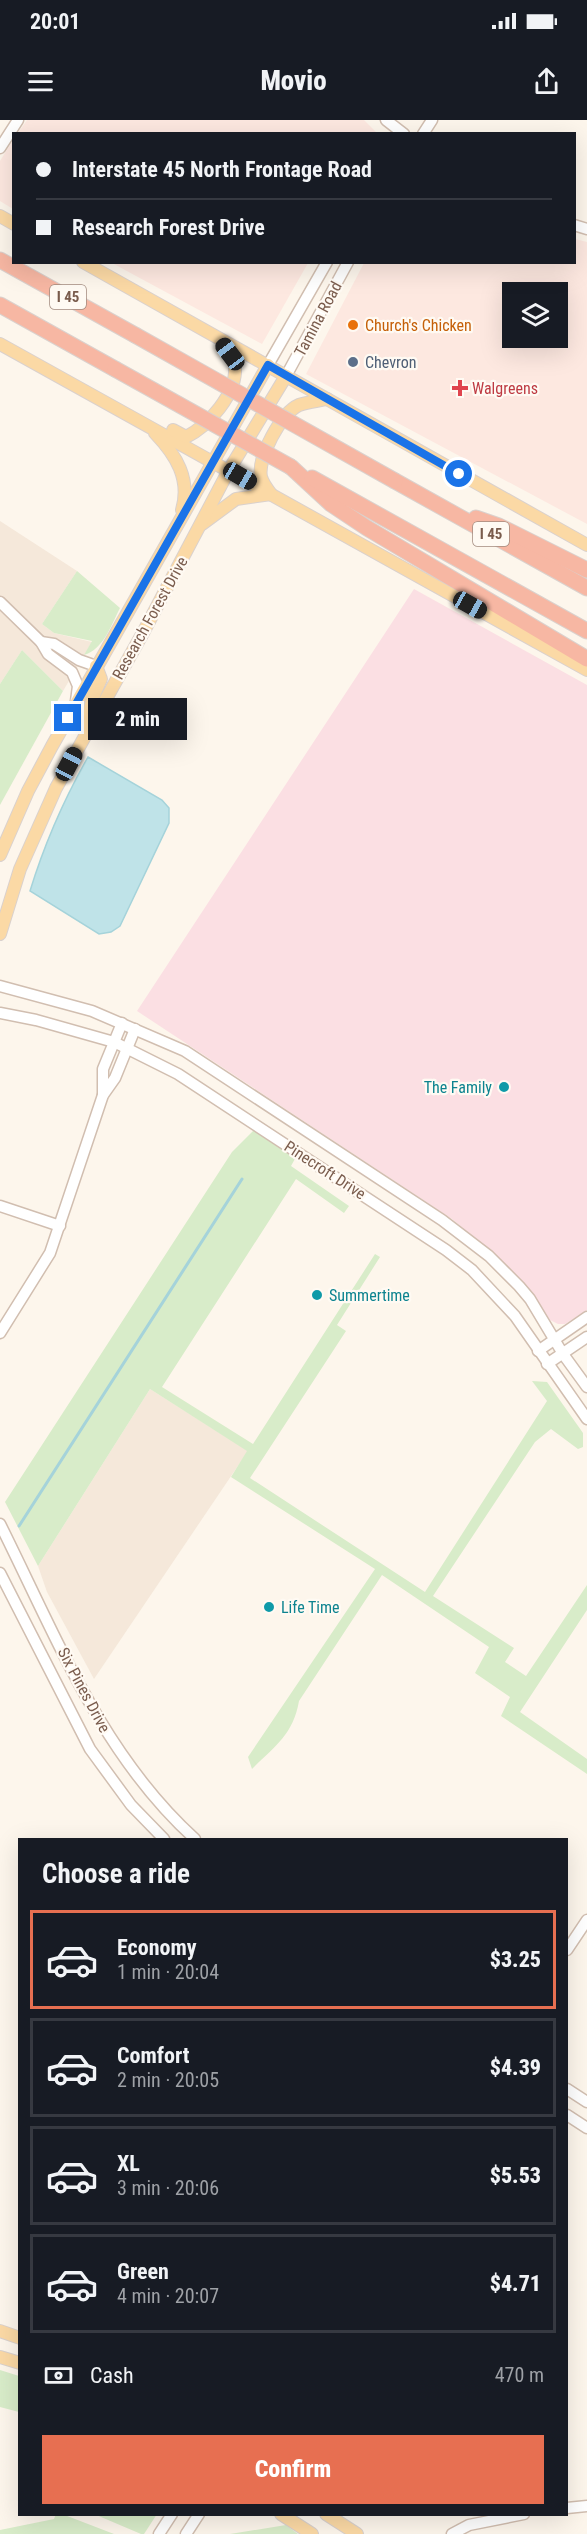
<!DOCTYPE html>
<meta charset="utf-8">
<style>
body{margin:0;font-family:"Roboto Condensed",sans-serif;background:#242831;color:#f1f3f6;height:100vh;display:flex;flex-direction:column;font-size:22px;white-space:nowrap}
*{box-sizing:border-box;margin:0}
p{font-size:20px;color:#9ea1a6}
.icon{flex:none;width:33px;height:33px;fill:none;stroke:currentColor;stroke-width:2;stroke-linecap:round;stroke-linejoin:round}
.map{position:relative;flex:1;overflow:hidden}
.details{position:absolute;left:18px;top:1718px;width:550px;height:678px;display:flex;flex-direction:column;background:#171b24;border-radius:0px;box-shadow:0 6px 24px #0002}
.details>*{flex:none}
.banner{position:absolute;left:12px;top:12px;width:564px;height:132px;border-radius:0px;box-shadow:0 6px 24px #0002;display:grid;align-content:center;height:132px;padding:0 24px;background:#171b24}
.controls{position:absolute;left:502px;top:162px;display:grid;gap:12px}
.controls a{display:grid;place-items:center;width:66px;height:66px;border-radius:0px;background:#171b24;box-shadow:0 6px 24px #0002;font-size:30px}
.end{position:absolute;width:27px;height:27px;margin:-14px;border:8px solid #1a73e8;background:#fff;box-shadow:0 0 0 3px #fff}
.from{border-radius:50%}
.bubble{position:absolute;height:42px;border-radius:0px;background:#171b24;box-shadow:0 6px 24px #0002;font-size:20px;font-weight:800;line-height:42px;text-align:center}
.car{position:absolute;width:18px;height:36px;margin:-18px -9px;border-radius:8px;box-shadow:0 0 4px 2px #0007;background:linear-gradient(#222 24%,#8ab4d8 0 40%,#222 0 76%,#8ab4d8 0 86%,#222 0)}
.banner b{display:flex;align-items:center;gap:21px;height:57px;font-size:22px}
.banner b+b{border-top:2px solid #363941}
.banner i{width:15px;height:15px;background:#f1f3f6}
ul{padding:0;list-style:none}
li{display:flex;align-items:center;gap:18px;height:99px;margin:0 12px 9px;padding:0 12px;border:3px solid #363941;border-radius:0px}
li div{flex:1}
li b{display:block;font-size:22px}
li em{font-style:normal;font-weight:800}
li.current{border-color:#e76f51}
li>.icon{width:54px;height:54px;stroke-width:1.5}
h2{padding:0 24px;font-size:27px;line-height:72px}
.pay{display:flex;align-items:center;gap:15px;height:66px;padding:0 24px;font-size:22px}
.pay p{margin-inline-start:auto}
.primary-button{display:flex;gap:12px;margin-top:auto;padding:12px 24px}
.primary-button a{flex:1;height:69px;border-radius:0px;background:#e76f51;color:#fff;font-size:24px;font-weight:800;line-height:69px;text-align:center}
.status{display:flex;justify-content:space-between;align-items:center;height:42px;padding:0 30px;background:#171b24;direction:ltr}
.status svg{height:16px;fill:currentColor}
header{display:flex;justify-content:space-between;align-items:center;height:78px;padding:0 24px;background:#171b24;font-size:27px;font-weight:800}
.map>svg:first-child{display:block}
</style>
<div class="status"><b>20:01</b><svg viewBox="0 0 49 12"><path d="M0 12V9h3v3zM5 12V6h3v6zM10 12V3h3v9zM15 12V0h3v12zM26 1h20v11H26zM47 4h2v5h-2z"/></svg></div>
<header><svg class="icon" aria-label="menu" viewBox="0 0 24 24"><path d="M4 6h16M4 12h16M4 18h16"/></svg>Movio<svg class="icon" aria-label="share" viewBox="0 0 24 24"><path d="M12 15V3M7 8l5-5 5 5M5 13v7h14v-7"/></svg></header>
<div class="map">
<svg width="587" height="2414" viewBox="0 0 587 2414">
<rect width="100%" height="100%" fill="#fdf6ec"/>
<!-- residential -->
<g fill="#f5e8da">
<polygon points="0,401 77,451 42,504 54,513 92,522 63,571 22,530 0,564"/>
<polygon points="150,1269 248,1331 94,1559 47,1472 38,1446"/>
</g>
<!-- commercial -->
<g fill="#fde8e0" fill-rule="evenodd">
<polygon points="27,0 364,0 377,13 18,13"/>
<polygon points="13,20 13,89 0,81 0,41"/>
<path d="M575,119L587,122V404L306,254L364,143L574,142ZM513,172H558V218H513Z"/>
<polygon points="112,143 308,143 262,224"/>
</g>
<!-- medical -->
<polygon fill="#fbdfe3" points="414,469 587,565 587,1190 565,1204 558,1204 550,1200 534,1176 506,1144 452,1099 137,891"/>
<!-- green -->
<g fill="#d8ecc9">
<path d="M77,451L120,488C111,505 104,529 84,535L92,521L54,513L42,504Z"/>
<polygon points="22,530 63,571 0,685 0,564"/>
<path d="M254,1010L296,1037L291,1046L349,1086L344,1093L296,1059L162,1267L253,1324L375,1134L380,1137L337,1205L346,1211L250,1358L425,1472L547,1281L532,1261L547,1262L583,1313V1327L578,1329L551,1309L535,1322L433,1476L514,1528L505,1542L526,1556L587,1465V1490L520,1592L587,1639V1654L501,1596L510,1577L475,1553L489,1527L382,1455L299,1581C293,1615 275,1626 252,1649L248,1637L375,1449L231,1357L247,1331L150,1269L38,1446L5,1382L232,1032Z"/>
<polygon points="0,2250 19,2256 19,2292 0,2287"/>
<polygon points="56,2394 62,2394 114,2414 0,2414 0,2410 54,2399"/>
<polygon points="94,2394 157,2394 144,2414 141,2414"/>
<polygon points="286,2405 298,2414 230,2414"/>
</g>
<!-- water -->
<path fill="#bfe3e8" stroke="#a5d3da" stroke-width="1.5" d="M88,637L162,680L169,688V703L120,806L111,812L99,814L30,771C45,722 63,681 88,637Z"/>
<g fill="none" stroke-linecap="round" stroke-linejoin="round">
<!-- stream -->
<polyline stroke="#a5d3da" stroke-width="3" points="19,1406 242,1059"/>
<defs>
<g id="minor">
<polyline points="386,0 404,14"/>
<polyline points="423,14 432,0"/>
<polyline points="0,28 18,0"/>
<polyline points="574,105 587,109"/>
<polyline points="268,245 327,142"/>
<polyline points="286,256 348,142"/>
<polyline points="0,482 41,522 48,534 72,552 78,566 76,581"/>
<polyline points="41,522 54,524 79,540 96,546"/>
<polyline points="0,866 92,891 185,931 442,1100 489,1136 519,1166 530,1179 563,1234 587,1267"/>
<polyline points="0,893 36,900 114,922 178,954 446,1130 472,1150 515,1196 587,1299"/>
<polyline points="103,975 103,949 122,903"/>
<polyline points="0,1086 60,1106"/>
<polyline points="0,1213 50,1133 103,975 115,958 135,909"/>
<polyline points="538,1231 587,1197"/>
<polyline points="547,1244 587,1217"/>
<path d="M0,1404C55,1514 101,1634 195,1719"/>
<polyline points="0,1453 90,1629 131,1685 164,1719"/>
<polyline points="567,1830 587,1800"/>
<polyline points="567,1969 587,1982"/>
<polyline points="567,1995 587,2008"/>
<polyline points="567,2388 587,2386"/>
<polyline points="159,2414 172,2394"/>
<polyline points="186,2414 199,2394"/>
<polyline points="452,2414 469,2405 524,2394"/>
</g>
<g id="major">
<polyline points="0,96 14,104"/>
<polyline points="83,142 587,425"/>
<polyline points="0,224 587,550"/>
<path d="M173,310L186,317C208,306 237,274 235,247C235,238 227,229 222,222"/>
<path d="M155,313C176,335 191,359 182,390"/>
<path d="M202,404L236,379L271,374C267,369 263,364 261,357C257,338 281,293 299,285C308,282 318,281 327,279"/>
<polyline points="87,603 92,580 101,559 96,546"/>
<polyline points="0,735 28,671 52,626 268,245"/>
<polyline points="0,814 20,749 56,668 144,511 229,350 286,256"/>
<polyline points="0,2211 20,2218"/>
<polyline points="0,2237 20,2243"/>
<polyline points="281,2394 312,2414"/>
<polyline points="326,2394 357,2414"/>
</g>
<g id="highway">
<polyline points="0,140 135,215"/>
<polyline points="0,185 115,249"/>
<polyline points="291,347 331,384 367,408 587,539"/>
<polyline points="312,358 587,511"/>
<polyline points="395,361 587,468"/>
<polyline points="476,398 499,406 587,450"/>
</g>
</defs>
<!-- minor casing -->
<use href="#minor" stroke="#d1beb0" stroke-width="13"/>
<!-- major casing -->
<use href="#major" stroke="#dad1cd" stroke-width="14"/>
<!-- highway casing -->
<use href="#highway" stroke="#dad1cd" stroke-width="17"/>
<!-- minor -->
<use href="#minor" stroke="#fff" stroke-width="10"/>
<!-- major -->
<use href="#major" stroke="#fbd9a5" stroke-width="12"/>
<!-- highway -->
<use href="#highway" stroke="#f7b7a3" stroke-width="15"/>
<defs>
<g id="highway-bridge">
<polyline points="135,215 395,361"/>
<polyline points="115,249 291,347"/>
</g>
</defs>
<!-- highway-bridge casing -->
<use href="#highway-bridge" stroke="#dad1cd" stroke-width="17" stroke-linecap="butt"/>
<!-- highway-bridge -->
<use href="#highway-bridge" stroke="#f7b7a3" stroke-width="15"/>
</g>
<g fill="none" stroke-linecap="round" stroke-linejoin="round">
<!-- route -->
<polyline stroke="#1a73e8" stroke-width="8" points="68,598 268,245 459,354"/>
</g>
<!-- markers -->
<circle fill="#e8710a" stroke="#fffaf3" stroke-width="2" cx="353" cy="205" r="6"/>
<circle fill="#5c6f8a" stroke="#fffaf3" stroke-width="2" cx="353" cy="242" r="6"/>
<path fill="#e0444e" stroke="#fffaf3" stroke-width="2" d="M457 259h6v6h6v6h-6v6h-6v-6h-6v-6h6z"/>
<g fill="#0f9aa8" stroke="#fffaf3" stroke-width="2">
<circle cx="504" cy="967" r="6"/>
<circle cx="317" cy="1175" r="6"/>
<circle cx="269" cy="1487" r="6"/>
</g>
<g text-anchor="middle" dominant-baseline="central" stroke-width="4.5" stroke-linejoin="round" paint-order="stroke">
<!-- shield labels -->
<g fill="#fffaf3" stroke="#a28b7f" stroke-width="1.5">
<rect x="50" y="165" width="36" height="24" rx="4.5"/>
<rect x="473" y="402" width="36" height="24" rx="4.5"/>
</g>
<g font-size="15" font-weight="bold" fill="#7a5c4d">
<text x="68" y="177">I 45</text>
<text x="491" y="414">I 45</text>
</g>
<!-- street labels -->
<g font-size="16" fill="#7a5c4d" stroke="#fffaf3">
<text transform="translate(318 199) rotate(-62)">Tamina Road</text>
<text transform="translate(150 498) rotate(-61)">Research Forest Drive</text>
<text transform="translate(325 1050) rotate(33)">Pinecroft Drive</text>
<text transform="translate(84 1570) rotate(62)">Six Pines Drive</text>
</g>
<!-- food labels -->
<g font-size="16" fill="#c56008" stroke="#fffaf3" text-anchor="start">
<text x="365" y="205">Church's Chicken</text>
</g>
<!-- service labels -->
<g font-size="16" fill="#4e5e75" stroke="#fffaf3" text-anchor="start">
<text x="365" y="242">Chevron</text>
</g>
<!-- health labels -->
<g font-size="16" fill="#be3a42" stroke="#fffaf3" text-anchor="start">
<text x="472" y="268">Walgreens</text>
</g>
<!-- culture labels -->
<g font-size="16" fill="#0d838f" stroke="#fffaf3" text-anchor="start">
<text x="492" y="967" text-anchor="end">The Family</text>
<text x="329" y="1175">Summertime</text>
<text x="281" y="1487">Life Time</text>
</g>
</g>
</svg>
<div class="controls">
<a><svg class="icon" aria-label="layers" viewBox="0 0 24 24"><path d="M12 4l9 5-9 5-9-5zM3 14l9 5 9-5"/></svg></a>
</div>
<i class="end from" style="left:459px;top:354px"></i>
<i class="end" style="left:68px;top:598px"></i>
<div class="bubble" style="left:88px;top:578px;width:99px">2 min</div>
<i class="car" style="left:230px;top:234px;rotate:323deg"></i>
<i class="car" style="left:240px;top:356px;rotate:120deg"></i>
<i class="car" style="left:470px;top:485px;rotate:119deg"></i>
<i class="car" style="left:69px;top:644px;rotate:28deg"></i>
<div class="banner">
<b><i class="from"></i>Interstate 45 North Frontage Road</b>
<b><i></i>Research Forest Drive</b>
</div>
<section class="details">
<h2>Choose a ride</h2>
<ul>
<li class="current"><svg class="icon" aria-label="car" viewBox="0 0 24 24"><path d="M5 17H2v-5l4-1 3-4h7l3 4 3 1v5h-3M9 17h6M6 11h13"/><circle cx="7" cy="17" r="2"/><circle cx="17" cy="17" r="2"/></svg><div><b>Economy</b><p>1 min · 20:04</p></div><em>$3.25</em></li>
<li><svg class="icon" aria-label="car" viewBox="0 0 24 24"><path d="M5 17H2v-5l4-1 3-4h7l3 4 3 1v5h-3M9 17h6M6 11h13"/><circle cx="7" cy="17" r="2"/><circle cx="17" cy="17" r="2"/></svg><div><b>Comfort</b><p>2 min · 20:05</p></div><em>$4.39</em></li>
<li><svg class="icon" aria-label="car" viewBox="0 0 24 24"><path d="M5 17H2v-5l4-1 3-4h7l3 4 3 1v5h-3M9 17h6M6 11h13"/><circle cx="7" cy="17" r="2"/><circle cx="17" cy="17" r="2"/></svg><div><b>XL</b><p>3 min · 20:06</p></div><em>$5.53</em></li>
<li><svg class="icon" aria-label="car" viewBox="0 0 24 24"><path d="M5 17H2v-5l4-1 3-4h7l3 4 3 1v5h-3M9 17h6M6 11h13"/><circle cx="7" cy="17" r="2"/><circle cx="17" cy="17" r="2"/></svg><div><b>Green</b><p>4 min · 20:07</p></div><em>$4.71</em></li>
</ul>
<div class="pay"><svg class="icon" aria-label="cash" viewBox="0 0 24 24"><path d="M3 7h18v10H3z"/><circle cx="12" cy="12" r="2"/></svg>Cash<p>470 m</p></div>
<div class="primary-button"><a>Confirm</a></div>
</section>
</div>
